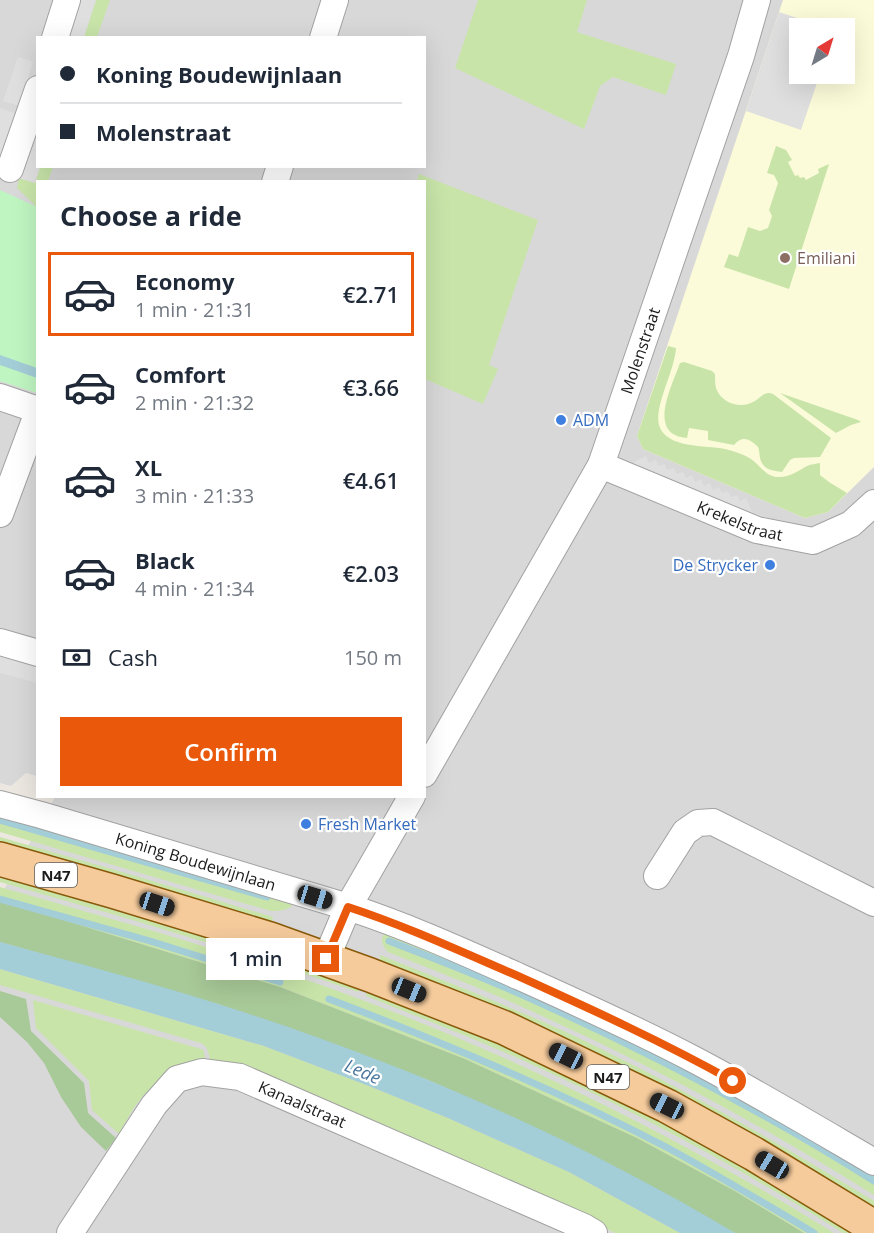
<!DOCTYPE html>
<meta charset="utf-8">
<style>
body{margin:0;font-family:"Open Sans",sans-serif;background:#f6f6f7;color:#1f2937;height:100vh;display:flex;flex-direction:column;font-size:22px;white-space:nowrap}
*{box-sizing:border-box;margin:0}
p{font-size:20px;color:#747a83}
.icon{flex:none;width:33px;height:33px;fill:none;stroke:currentColor;stroke-width:2;stroke-linecap:round;stroke-linejoin:round}
.map{position:relative;flex:1;overflow:hidden}
.sheet{position:absolute;left:36px;top:180px;width:390px;height:618px;display:flex;flex-direction:column;background:#fff;border-radius:0px;box-shadow:0 6px 24px #0002}
.sheet>*{flex:none}
.hud{position:absolute;left:36px;top:36px;width:390px;height:132px;border-radius:0px;box-shadow:0 6px 24px #0002;display:grid;align-content:center;height:132px;padding:0 24px;background:#fff}
.needle{width:39px;rotate:38deg}
.controls{position:absolute;left:789px;top:18px;display:grid;gap:12px}
.controls a{display:grid;place-items:center;width:66px;height:66px;border-radius:0px;background:#fff;box-shadow:0 6px 24px #0002;font-size:30px}
.end{position:absolute;width:27px;height:27px;margin:-14px;border:8px solid #ea580c;background:#fff;box-shadow:0 0 0 3px #fff}
.from{border-radius:50%}
.bubble{position:absolute;height:42px;border-radius:0px;background:#fff;box-shadow:0 6px 24px #0002;font-size:20px;font-weight:600;line-height:42px;text-align:center}
.car{position:absolute;width:18px;height:36px;margin:-18px -9px;border-radius:8px;box-shadow:0 0 4px 2px #0007;background:linear-gradient(#222 24%,#8ab4d8 0 40%,#222 0 76%,#8ab4d8 0 86%,#222 0)}
.hud b{display:flex;align-items:center;gap:21px;height:57px;font-size:22px}
.hud b+b{border-top:2px solid #e0e1e3}
.hud i{width:15px;height:15px;background:#1f2937}
ul{padding:0;list-style:none}
li{display:flex;align-items:center;gap:18px;height:84px;margin:0 12px 9px;padding:0 12px;border:3px solid transparent;border-radius:0px}
li div{flex:1}
li b{display:block;font-size:22px}
li em{font-style:normal;font-weight:600}
li.active{border-color:#ea580c}
li>.icon{width:54px;height:54px;stroke-width:1.5}
h2{padding:0 24px;font-size:27px;line-height:72px}
.pay{display:flex;align-items:center;gap:15px;height:66px;padding:0 24px;font-size:22px}
.pay p{margin-inline-start:auto}
.cta{display:flex;gap:12px;margin-top:auto;padding:12px 24px}
.cta a{flex:1;height:69px;border-radius:0px;background:#ea580c;color:#fff;font-size:24px;font-weight:600;line-height:69px;text-align:center}
.map>svg:first-child{display:block}
</style>
<div class="map">
<svg width="874" height="1233" viewBox="0 0 874 1233">
<rect width="100%" height="100%" fill="#ece8e1"/>
<!-- residential -->
<path fill="#d9d8d8" fill-rule="evenodd" d="M0,0H874V1233H0V897L55,797L424,796V182H38L37,776L26,773L11,786L0,783ZM800,28H844V74H800ZM38,38H424V166H38Z"/>
<!-- education -->
<path fill="#fcfbd9" fill-rule="evenodd" d="M783,0H874V467L828,512L805,518L643,449L637,436ZM800,28H844V74H800Z"/>
<!-- grass -->
<g fill="#c8e4a9">
<polygon points="96,0 110,0 97,37 84,37"/>
<polygon points="478,0 587,0 577,32 676,64 666,95 613,77 600,86 584,129 455,68"/>
<polygon points="776,146 786,150 792,160 788,162 795,176 798,175 800,178 804,177 806,180 819,173 818,169 829,164 789,289 724,267 729,254 738,257 748,227 760,231 768,228 772,216 769,210 778,183 774,175 767,173"/>
<polygon points="40,167 53,167 48,181 38,182 37,207 17,188 19,178 35,183"/>
<polygon points="419,174 538,220 489,365 498,369 483,404 425,379 424,182 417,181"/>
<path d="M668,346L676,348C675,370 654,406 659,425C666,449 706,445 725,449C734,451 743,454 751,459C760,465 765,476 777,477C789,478 798,471 807,466C811,464 816,464 820,463V475L829,482L847,493L828,512L805,518L643,449L637,436Z"/>
<path d="M684,362L712,371L715,374C715,378 715,384 716,388C721,403 740,409 753,402C761,398 764,390 773,394L831,438L820,457L794,458L790,460L782,472C775,471 765,470 762,463C759,459 760,451 758,447C750,439 742,435 734,445L708,440V431L689,428L687,438C646,435 672,386 680,363Z"/>
<polygon points="780,393 858,420 861,422 851,425 836,433"/>
<path d="M0,813L295,900C292,910 281,911 271,911L0,832Z"/>
<polygon points="0,837 136,876 273,917 272,922 141,882 0,842"/>
<polygon points="0,876 260,954 260,957 257,958 136,921 0,882"/>
<path d="M0,887C112,919 225,950 335,990C510,1053 676,1135 834,1233H804L733,1190L637,1138L465,1059L280,987L70,922L0,902Z"/>
<path d="M387,932L614,1029L874,1173V1195C759,1123 641,1060 518,1005C475,986 431,969 388,952C382,945 378,938 387,932Z"/>
<path d="M380,955C442,980 505,1004 566,1032C672,1082 774,1140 874,1201V1210L558,1038L434,982L383,962L380,960Z"/>
<polygon points="268,956 359,988 358,992 267,961"/>
<path d="M0,969L264,1046L369,1086L448,1118L569,1172L680,1233H615L509,1181L370,1120L211,1065C209,1056 209,1047 201,1043L0,985Z"/>
<path d="M367,991L397,1001L535,1058L680,1130L859,1233H843C740,1168 633,1110 522,1060C471,1037 418,1017 366,996Z"/>
<path d="M33,1000L201,1049L204,1051L206,1066C194,1070 165,1077 156,1084C139,1096 129,1116 119,1134L92,1110L89,1081L36,1028Z"/>
</g>
<!-- forest -->
<g fill="#a8c998">
<polygon points="0,902 70,922 280,987 465,1059 637,1138 733,1190 804,1233 735,1233 472,1100 433,1082 337,1045 218,1004 0,942"/>
<polygon points="0,991 26,999 31,1031 84,1083 88,1113 116,1138 106,1151 81,1127 61,1097 44,1063 27,1042 0,1017"/>
</g>
<!-- park -->
<polygon fill="#bff5c1" points="0,190 37,207 37,393 0,381"/>
<!-- parking -->
<g fill="#dfdfdf">
<polygon points="79,0 96,0 84,37 66,38"/>
<polygon points="779,12 827,28 800,28 800,74 820,74 801,130 746,111"/>
<polygon points="18,57 33,62 19,106 3,101"/>
<polygon points="0,108 16,114 0,162"/>
<polygon points="37,123 38,166 40,167 35,183 19,178"/>
<polygon points="646,456 649,463 656,460 659,466 665,464 667,470 674,468 677,474 683,472 686,478 692,475 695,482 701,479 704,486 710,483 713,490 719,487 722,493 728,491 731,497 737,495 740,501 746,498 752,512 784,524 781,526 628,465"/>
<polygon points="0,654 37,665 37,683 0,673"/>
</g>
<!-- water -->
<g fill="#a3cdd7">
<polygon points="0,355 37,368 37,378 0,365"/>
<path d="M0,942C73,962 146,981 218,1004C397,1060 574,1137 735,1233H680L569,1172L448,1118L369,1086L264,1046L0,969Z"/>
</g>
<g fill="none" stroke-linecap="round" stroke-linejoin="round">
<!-- stream -->
<g stroke="#a3cdd7" stroke-width="7">
<polyline points="0,820 267,897"/>
<polyline points="0,899 150,941 280,982"/>
<path d="M389,941C438,960 488,979 536,1001C653,1054 766,1113 874,1181"/>
<path d="M329,999C445,1043 559,1091 668,1148C717,1175 766,1204 814,1233"/>
</g>
<defs>
<g id="street">
<polyline points="55,38 67,0"/>
<polyline points="323,38 335,0"/>
<polyline points="10,169 38,89"/>
<polyline points="275,182 280,166"/>
<polyline points="0,397 38,410"/>
<path id="s1" d="M601,465L757,530L813,541L851,524L874,503"/>
<polyline points="0,514 38,412"/>
<polyline points="0,642 38,653"/>
<path id="s2" d="M424,774L601,465L741,56L757,0"/>
<path id="s3" d="M0,804L41,815L348,907C407,926 464,952 520,977C578,1003 636,1029 693,1059C754,1091 814,1127 874,1162"/>
<polyline points="657,876 685,832 698,823 713,822 874,903"/>
<polyline points="326,959 348,907 412,796"/>
<path id="s4" d="M70,1233L154,1105L177,1079L202,1072L240,1077L584,1227L594,1233"/>
</g>
<polyline id="primary" points="0,859 112,891 270,939 370,975 505,1028 667,1106 754,1154 874,1227"/>
</defs>
<!-- street casing -->
<use href="#street" stroke="#a2a2a2" stroke-width="28"/>
<!-- primary casing -->
<use href="#primary" stroke="#885909" stroke-width="36"/>
<!-- street -->
<use href="#street" stroke="#fff" stroke-width="26"/>
<!-- primary -->
<use href="#primary" stroke="#f5cb9c" stroke-width="33"/>
</g>
<g fill="none" stroke-linecap="round" stroke-linejoin="round">
<!-- route -->
<path stroke="#ea580c" stroke-width="8" d="M326,959L348,907C406,926 462,952 518,976C591,1009 663,1042 733,1081"/>
</g>
<!-- markers -->
<circle fill="#8d6e63" stroke="#fff" stroke-width="2" cx="785" cy="258" r="6"/>
<g fill="#3f7fe0" stroke="#fff" stroke-width="2">
<circle cx="561" cy="420" r="6"/>
<circle cx="770" cy="565" r="6"/>
<circle cx="306" cy="824" r="6"/>
</g>
<g text-anchor="middle" dominant-baseline="central" stroke-width="4.5" stroke-linejoin="round" paint-order="stroke">
<!-- shield labels -->
<g fill="#fff" stroke="#5f5f5f" stroke-width="1.5">
<rect x="35" y="863" width="42" height="24" rx="4.5"/>
<rect x="587" y="1065" width="42" height="24" rx="4.5"/>
</g>
<g font-size="15" font-weight="bold" fill="#1b1b1b">
<text x="56" y="875">N47</text>
<text x="608" y="1077">N47</text>
</g>
<!-- education labels -->
<g font-size="16" fill="#785e54" stroke="#fff" text-anchor="start">
<text x="797" y="258">Emiliani</text>
</g>
<!-- street labels -->
<g font-size="16" fill="#1b1b1b" stroke="#fff">
<text stroke="none"><textPath href="#s2" startOffset="477">Molenstraat</textPath></text>
<text stroke="none"><textPath href="#s1" startOffset="150">Krekelstraat</textPath></text>
<text stroke="none"><textPath href="#s3" startOffset="204">Koning Boudewijnlaan</textPath></text>
<text stroke="none"><textPath href="#s4" startOffset="320">Kanaalstraat</textPath></text>
</g>
<!-- shop labels -->
<g font-size="16" fill="#366cbe" stroke="#fff" text-anchor="start">
<text x="573" y="420">ADM</text>
<text x="758" y="565" text-anchor="end">De Strycker</text>
<text x="318" y="824">Fresh Market</text>
</g>
<!-- water labels -->
<g font-size="18" font-style="italic" fill="#4b779c" stroke="#fff">
<text transform="translate(363 1071) rotate(23)">Lede</text>
</g>
</g>
</svg>
<div class="controls">
<a><svg class="needle" viewBox="-14 -14 28 28"><path d="M0-13l5 13h-10z" fill="#e53935"/><path d="M0 13l5-13h-10z" fill="#747a83"/></svg></a>
</div>
<i class="end from" style="left:733px;top:1081px"></i>
<i class="end" style="left:326px;top:959px"></i>
<div class="bubble" style="left:206px;top:938px;width:99px">1 min</div>
<i class="car" style="left:315px;top:897px;rotate:107deg"></i>
<i class="car" style="left:157px;top:904px;rotate:108deg"></i>
<i class="car" style="left:409px;top:990px;rotate:112deg"></i>
<i class="car" style="left:566px;top:1056px;rotate:296deg"></i>
<i class="car" style="left:667px;top:1106px;rotate:296deg"></i>
<i class="car" style="left:772px;top:1165px;rotate:301deg"></i>
<div class="hud">
<b><i class="from"></i>Koning Boudewijnlaan</b>
<b><i></i>Molenstraat</b>
</div>
<section class="sheet">
<h2>Choose a ride</h2>
<ul>
<li class="active"><svg class="icon" aria-label="car" viewBox="0 0 24 24"><path d="M5 17H2v-5l4-1 3-4h7l3 4 3 1v5h-3M9 17h6M6 11h13"/><circle cx="7" cy="17" r="2"/><circle cx="17" cy="17" r="2"/></svg><div><b>Economy</b><p>1 min · 21:31</p></div><em>€2.71</em></li>
<li><svg class="icon" aria-label="car" viewBox="0 0 24 24"><path d="M5 17H2v-5l4-1 3-4h7l3 4 3 1v5h-3M9 17h6M6 11h13"/><circle cx="7" cy="17" r="2"/><circle cx="17" cy="17" r="2"/></svg><div><b>Comfort</b><p>2 min · 21:32</p></div><em>€3.66</em></li>
<li><svg class="icon" aria-label="car" viewBox="0 0 24 24"><path d="M5 17H2v-5l4-1 3-4h7l3 4 3 1v5h-3M9 17h6M6 11h13"/><circle cx="7" cy="17" r="2"/><circle cx="17" cy="17" r="2"/></svg><div><b>XL</b><p>3 min · 21:33</p></div><em>€4.61</em></li>
<li><svg class="icon" aria-label="car" viewBox="0 0 24 24"><path d="M5 17H2v-5l4-1 3-4h7l3 4 3 1v5h-3M9 17h6M6 11h13"/><circle cx="7" cy="17" r="2"/><circle cx="17" cy="17" r="2"/></svg><div><b>Black</b><p>4 min · 21:34</p></div><em>€2.03</em></li>
</ul>
<div class="pay"><svg class="icon" aria-label="cash" viewBox="0 0 24 24"><path d="M3 7h18v10H3z"/><circle cx="12" cy="12" r="2"/></svg>Cash<p>150 m</p></div>
<div class="cta"><a>Confirm</a></div>
</section>
</div>
